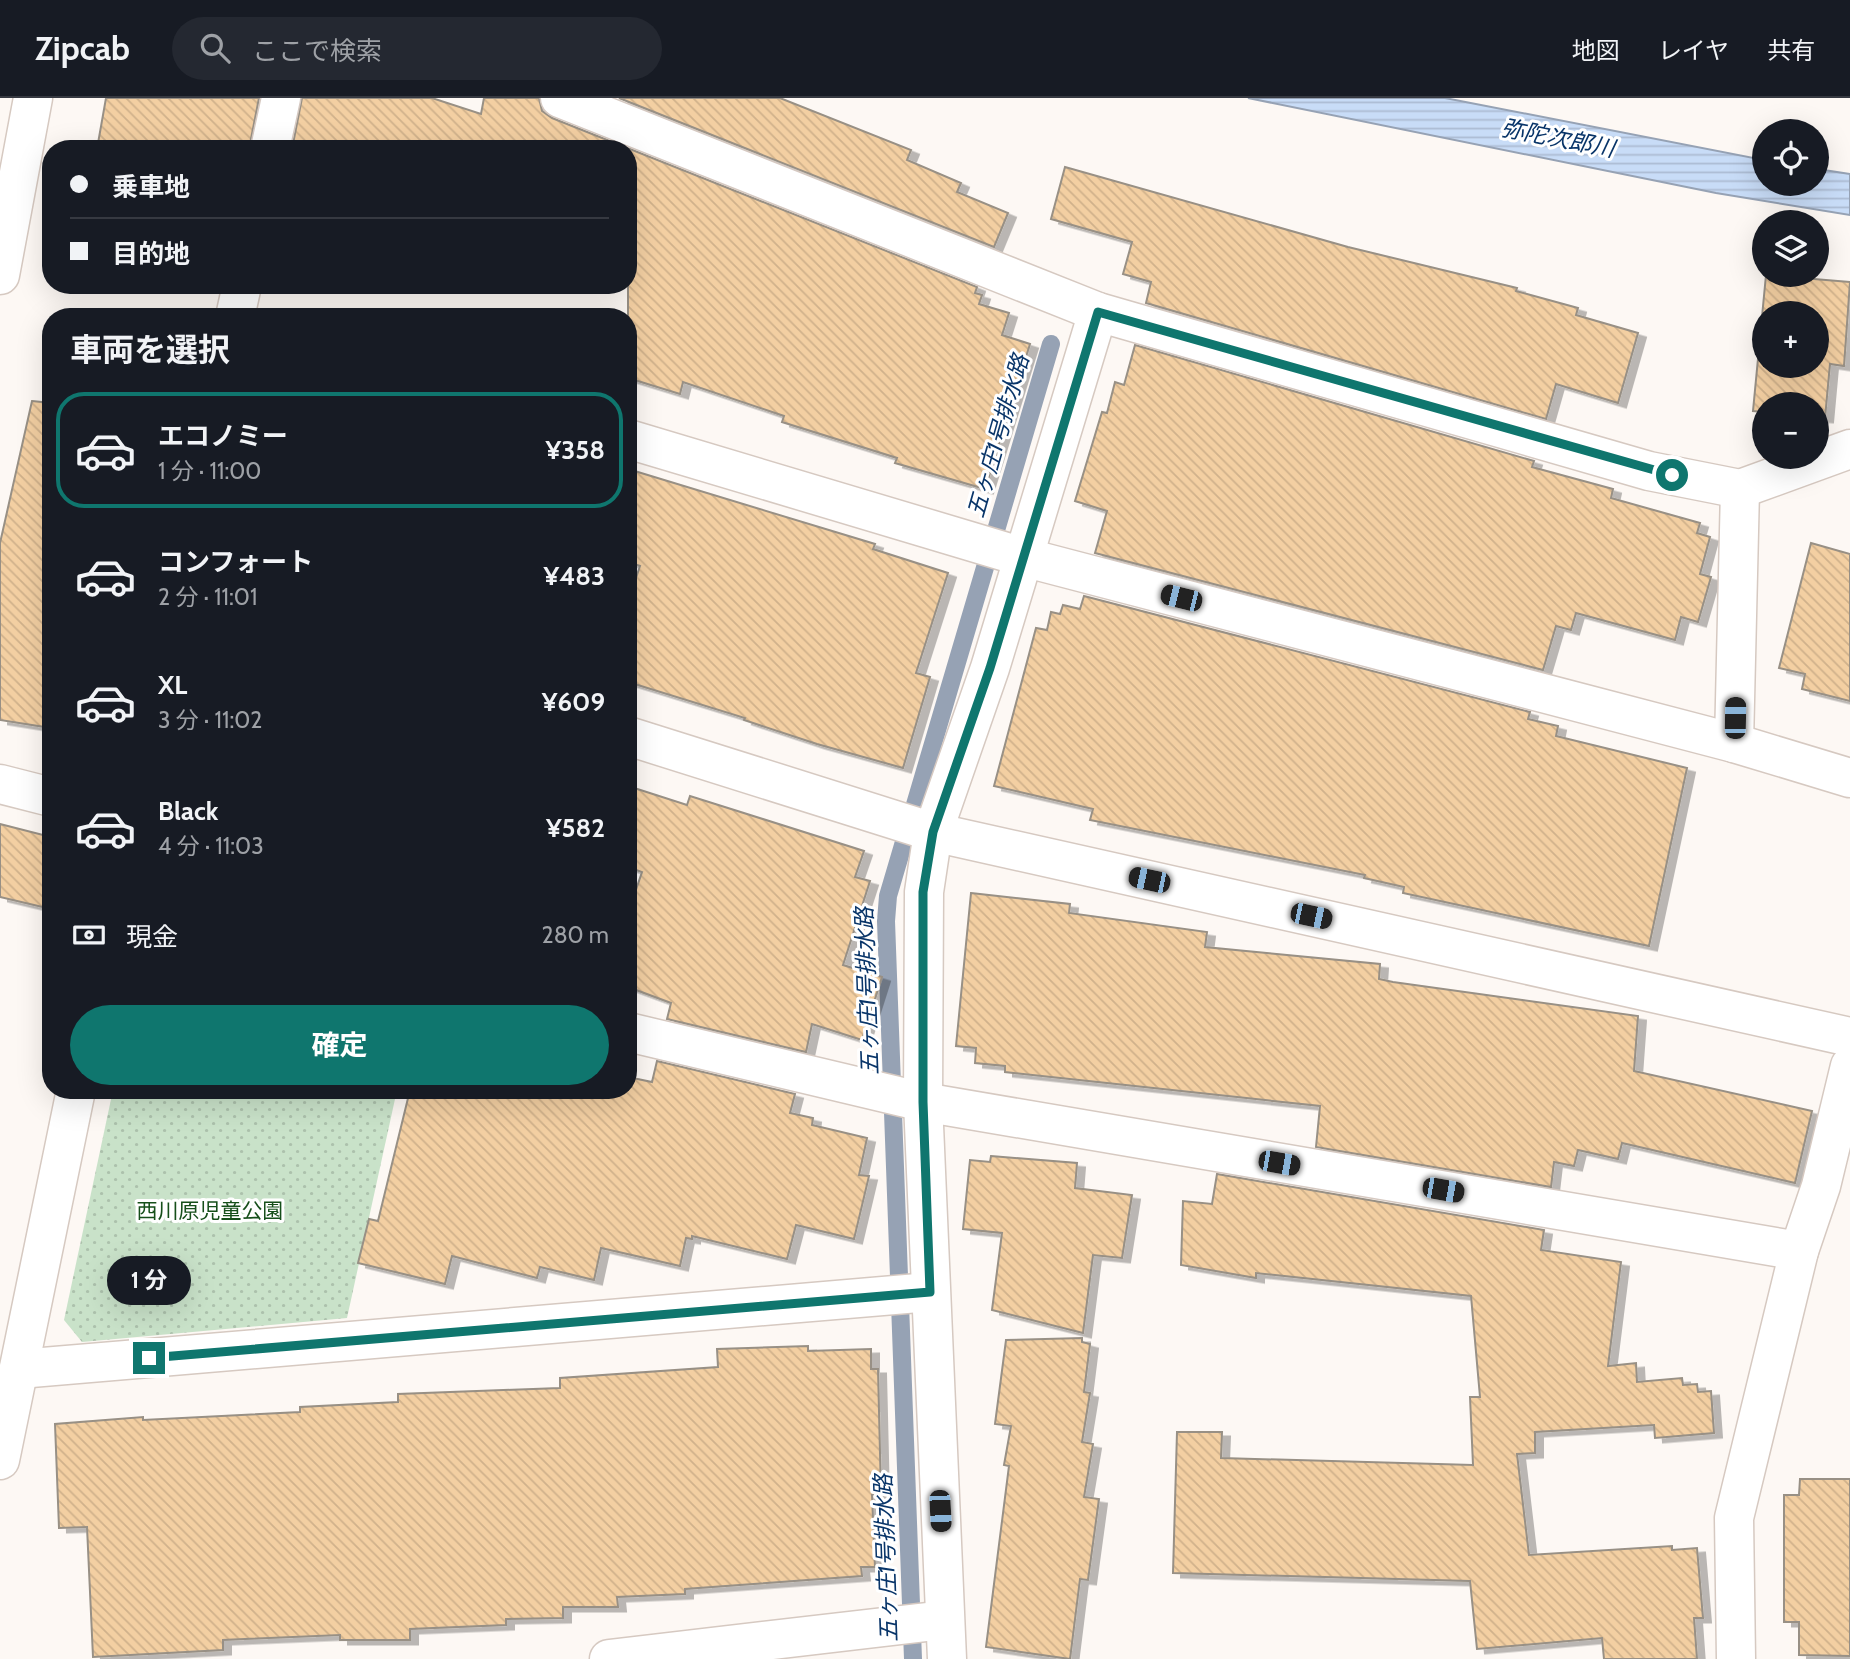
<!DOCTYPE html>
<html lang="ja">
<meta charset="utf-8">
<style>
body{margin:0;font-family:Cabin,"Noto Sans JP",sans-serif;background:#242831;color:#f1f3f6;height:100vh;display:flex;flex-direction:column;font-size:26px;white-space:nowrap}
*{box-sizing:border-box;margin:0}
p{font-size:23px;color:#9ea1a6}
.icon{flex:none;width:38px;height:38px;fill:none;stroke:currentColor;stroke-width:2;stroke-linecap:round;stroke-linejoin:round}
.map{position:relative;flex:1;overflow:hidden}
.panel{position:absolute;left:42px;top:210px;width:595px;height:791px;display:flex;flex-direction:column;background:#171b24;border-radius:28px;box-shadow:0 7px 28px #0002}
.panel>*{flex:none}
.banner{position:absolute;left:42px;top:42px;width:595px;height:154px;border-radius:28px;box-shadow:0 7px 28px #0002;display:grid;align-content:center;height:154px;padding:0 28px;background:#171b24}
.controls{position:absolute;left:1752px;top:21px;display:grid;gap:14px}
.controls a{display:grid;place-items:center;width:77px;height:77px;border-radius:50%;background:#171b24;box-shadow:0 7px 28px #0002;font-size:35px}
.end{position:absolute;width:32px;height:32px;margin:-16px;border:9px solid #0f766e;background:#fff;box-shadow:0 0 0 4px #fff}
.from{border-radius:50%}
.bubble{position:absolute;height:49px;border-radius:24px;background:#171b24;box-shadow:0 7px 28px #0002;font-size:23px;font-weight:700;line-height:49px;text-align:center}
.car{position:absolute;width:21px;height:42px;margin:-21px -10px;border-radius:9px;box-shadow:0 0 5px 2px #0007;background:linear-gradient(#222 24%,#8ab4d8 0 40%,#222 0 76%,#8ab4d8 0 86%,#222 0)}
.banner b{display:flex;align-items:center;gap:24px;height:66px;font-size:26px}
.banner b+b{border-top:2px solid #363941}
.banner i{width:18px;height:18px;background:#f1f3f6}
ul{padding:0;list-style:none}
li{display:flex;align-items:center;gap:21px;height:116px;margin:0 14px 10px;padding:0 14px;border:4px solid transparent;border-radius:28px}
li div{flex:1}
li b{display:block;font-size:26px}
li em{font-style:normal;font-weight:700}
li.on{border-color:#0f766e}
li>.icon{width:63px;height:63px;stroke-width:1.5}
h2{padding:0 28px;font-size:32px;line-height:84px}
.pay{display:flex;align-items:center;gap:18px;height:77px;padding:0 28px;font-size:26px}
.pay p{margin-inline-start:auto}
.cta{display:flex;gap:14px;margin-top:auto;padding:14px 28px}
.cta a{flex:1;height:80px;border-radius:42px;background:#0f766e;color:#fff;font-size:28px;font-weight:700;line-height:80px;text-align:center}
header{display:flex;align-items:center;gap:42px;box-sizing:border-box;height:98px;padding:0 35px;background:#171b24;border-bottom:2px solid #363941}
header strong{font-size:33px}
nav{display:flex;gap:38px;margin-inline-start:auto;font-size:24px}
.search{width:490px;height:63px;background:#242831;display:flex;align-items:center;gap:18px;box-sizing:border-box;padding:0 24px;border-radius:38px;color:#9ea1a6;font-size:26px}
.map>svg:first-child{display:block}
</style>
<header>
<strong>Zipcab</strong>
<div class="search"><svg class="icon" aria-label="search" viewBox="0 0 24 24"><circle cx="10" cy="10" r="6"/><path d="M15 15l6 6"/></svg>ここで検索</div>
<nav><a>地図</a><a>レイヤ</a><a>共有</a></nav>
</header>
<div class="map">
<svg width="1850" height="1561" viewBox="0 0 1850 1561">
<defs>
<pattern id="grass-dots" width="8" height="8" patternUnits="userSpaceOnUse" patternTransform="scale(1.75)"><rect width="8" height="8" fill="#c9e2c9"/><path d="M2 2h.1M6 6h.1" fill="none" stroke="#acc1ac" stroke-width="1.8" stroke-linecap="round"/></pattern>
<pattern id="water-rules" width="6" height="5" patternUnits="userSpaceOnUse" patternTransform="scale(1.75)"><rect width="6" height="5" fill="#c8dcf7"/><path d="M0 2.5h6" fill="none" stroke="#acbcd3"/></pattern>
<pattern id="building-back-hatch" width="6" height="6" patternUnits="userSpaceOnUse" patternTransform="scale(1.75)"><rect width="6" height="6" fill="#f3cfa2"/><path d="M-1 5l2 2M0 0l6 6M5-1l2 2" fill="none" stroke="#d0b18b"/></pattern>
<filter id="shadow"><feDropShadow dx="8" dy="4.5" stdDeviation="0" flood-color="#0004"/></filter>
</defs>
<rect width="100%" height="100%" fill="#fdf8f4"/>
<!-- grass -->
<polygon fill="url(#grass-dots)" points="113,992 397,992 347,1220 82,1244 64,1222"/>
<!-- water -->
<polygon fill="url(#water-rules)" stroke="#96a2b4" stroke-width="2" points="1248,0 1445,0 1764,62 1764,86 1816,86 1817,71 1850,76 1850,117 1716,95"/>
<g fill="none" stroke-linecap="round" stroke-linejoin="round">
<!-- stream -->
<polyline stroke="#96a2b4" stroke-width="18" points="913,1561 886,823 888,798 1051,246"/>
</g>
<!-- building -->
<g fill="url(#building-back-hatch)" stroke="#989085" stroke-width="2" fill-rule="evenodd" filter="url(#shadow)">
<polygon points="106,0 259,0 249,51 97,51"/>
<polygon points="302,0 432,0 481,16 484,0 539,0 542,13 552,20 977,189 975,195 982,197 979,206 1009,215 1002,237 1030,246 985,391 895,365 897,360 782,324 784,318 683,284 680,296 628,280 628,51 292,51"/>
<polygon points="619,0 780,0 911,52 907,62 961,85 957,94 1008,115 994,149"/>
<polygon points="1065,69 1348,149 1517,190 1516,193 1578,210 1576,217 1638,235 1618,305 1556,286 1546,321 1146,205 1151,184 1123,176 1132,144 1051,121"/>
<path d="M1766,177L1850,184L1844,268L1830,266L1825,320L1816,319V306H1764V314L1753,313ZM1764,215H1816V268H1764Z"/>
<polygon points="1135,247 1534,363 1532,369 1613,391 1611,400 1700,425 1697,435 1710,439 1700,476 1711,479 1698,524 1681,519 1675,542 1576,515 1571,532 1556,528 1543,572 1095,455 1107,413 1075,403 1102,314 1107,315 1115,284 1124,287"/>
<polygon points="32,303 51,305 51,630 0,622 0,445"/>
<polygon points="628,371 875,446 873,451 948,475 916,575 930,579 903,670 817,646 744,622 745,620 628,584 628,504 640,468 628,464"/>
<polygon points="1811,445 1850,456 1850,603 1802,591 1805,576 1779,570"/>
<polygon points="1084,498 1530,614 1528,621 1558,628 1556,638 1687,670 1649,848 1403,795 1404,789 1364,780 1365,777 1090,722 1093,711 994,688 1036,530 1047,532 1051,514 1060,516 1063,507 1080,511"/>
<polygon points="628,688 687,707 690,698 864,753 855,779 870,783 843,867 882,879 862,942 812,926 806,954 667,921 671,905 628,889 628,815 642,774 628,769"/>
<polygon points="0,726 51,739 51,811 0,799"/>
<polygon points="971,795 1070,806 1069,815 1207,834 1205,849 1380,866 1379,881 1393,884 1638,918 1634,973 1812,1013 1795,1085 1622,1045 1618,1061 1578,1052 1574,1068 1554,1064 1551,1089 1316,1049 1320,1008 1005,974 1005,968 975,965 976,950 956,948"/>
<polygon points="657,963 795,996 790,1015 813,1020 812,1027 867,1040 859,1077 869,1078 854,1141 796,1127 787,1161 692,1138 692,1141 686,1140 680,1168 601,1150 594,1182 540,1169 537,1180 452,1158 445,1186 358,1165 369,1121 378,1123 410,992 628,992 628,979 652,984"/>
<polygon points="991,1058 1077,1065 1075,1090 1132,1097 1122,1160 1093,1157 1083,1235 992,1212 1002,1135 963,1131 970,1062 990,1064"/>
<polygon points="1217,1076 1544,1132 1541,1152 1621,1164 1608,1268 1636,1265 1637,1284 1682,1280 1683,1287 1697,1286 1698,1294 1711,1293 1714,1335 1655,1340 1654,1327 1535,1334 1535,1355 1517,1356 1529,1457 1672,1448 1672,1452 1697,1450 1703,1520 1694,1520 1697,1561 1604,1561 1602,1540 1477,1551 1470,1483 1173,1475 1177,1334 1222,1334 1221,1360 1473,1367 1470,1299 1480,1299 1471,1198 1256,1175 1256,1180 1181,1167 1183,1103 1212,1106"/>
<polygon points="1082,1240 1082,1244 1090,1246 1084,1294 1090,1295 1082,1344 1093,1346 1084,1399 1099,1401 1088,1482 1080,1481 1070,1561 986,1549 1009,1368 1004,1367 1011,1328 995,1326 1006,1242"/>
<polygon points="808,1248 808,1253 871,1251 871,1271 878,1271 881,1397 872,1397 875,1469 861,1469 862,1478 685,1491 685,1496 617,1499 618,1509 563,1509 563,1520 506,1521 506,1527 410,1531 410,1542 340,1542 340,1537 223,1542 223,1552 93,1559 87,1429 59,1430 55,1326 143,1319 143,1322 300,1314 300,1309 398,1304 398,1296 560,1290 560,1280 718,1269 717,1251"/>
<polygon points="1800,1381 1850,1381 1850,1558 1799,1557 1799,1524 1784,1524 1784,1397 1799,1397"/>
</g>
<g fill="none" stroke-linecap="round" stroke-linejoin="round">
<defs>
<g id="minor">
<polyline points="560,0 1098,214 1649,373 1740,391 1850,351"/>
<polyline points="270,51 281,0"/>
<polyline points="0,177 33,0"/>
<polyline points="235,219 242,187"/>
<polyline points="628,341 1023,459 1734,645 1850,680"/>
<polyline points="628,638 933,734 1850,939"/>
<polyline points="1734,645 1740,391"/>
<polyline points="0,686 51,699"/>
<polyline points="628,934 923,1004 1799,1153"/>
<polyline points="19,1271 930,1194"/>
<polyline points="0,1362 76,992"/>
<polyline points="609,1561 944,1522"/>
<polyline points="947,1561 923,1004 924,794 933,734 990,570 1098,214"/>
<polyline points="1736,1561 1734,1420 1799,1153 1821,1088 1850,968"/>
</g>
</defs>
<!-- minor casing -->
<use href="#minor" stroke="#d6c9c1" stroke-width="41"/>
<!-- minor -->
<use href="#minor" stroke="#fff" stroke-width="38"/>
</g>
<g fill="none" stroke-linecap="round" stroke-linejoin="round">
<!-- route -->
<polyline stroke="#0f766e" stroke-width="9" points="149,1260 930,1194 923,1004 923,794 933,734 990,570 1098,214 1672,377"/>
</g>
<g text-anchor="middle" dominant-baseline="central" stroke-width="6" stroke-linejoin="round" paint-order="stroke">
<!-- park labels -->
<g font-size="21" fill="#164f1a" stroke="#fff">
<text x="210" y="1112">西川原児童公園</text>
</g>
<!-- water labels -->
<g font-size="23" font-style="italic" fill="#093569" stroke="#fff">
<text transform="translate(1558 40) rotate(11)">弥陀次郎川</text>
<text transform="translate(998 338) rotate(-74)">五ヶ庄1号排水路</text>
<text transform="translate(867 893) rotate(-92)">五ヶ庄1号排水路</text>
<text transform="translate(886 1460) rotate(-92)">五ヶ庄1号排水路</text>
</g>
</g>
</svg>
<div class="controls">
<a><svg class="icon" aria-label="locate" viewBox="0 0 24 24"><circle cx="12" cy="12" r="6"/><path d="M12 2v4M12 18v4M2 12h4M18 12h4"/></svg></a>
<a><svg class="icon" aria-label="layers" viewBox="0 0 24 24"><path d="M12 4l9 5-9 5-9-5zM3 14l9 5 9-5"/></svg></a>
<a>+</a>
<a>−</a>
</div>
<i class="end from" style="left:1672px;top:377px"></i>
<i class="end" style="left:149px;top:1260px"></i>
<div class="bubble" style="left:107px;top:1158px;width:84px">1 分</div>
<i class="car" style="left:1181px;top:500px;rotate:284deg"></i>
<i class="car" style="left:1735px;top:620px;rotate:1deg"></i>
<i class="car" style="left:1149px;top:782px;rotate:282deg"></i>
<i class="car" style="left:1311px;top:818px;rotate:102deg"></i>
<i class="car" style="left:1279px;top:1065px;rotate:100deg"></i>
<i class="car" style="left:1443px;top:1092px;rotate:100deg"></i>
<i class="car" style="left:940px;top:1413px;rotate:177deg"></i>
<div class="banner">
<b><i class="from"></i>乗車地</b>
<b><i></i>目的地</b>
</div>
<section class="panel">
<h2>車両を選択</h2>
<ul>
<li class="on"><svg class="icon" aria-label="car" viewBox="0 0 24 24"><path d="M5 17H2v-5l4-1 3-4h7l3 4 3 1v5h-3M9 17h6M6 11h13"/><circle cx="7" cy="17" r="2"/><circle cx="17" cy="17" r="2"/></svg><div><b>エコノミー</b><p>1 分 · 11:00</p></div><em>¥358</em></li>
<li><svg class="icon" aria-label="car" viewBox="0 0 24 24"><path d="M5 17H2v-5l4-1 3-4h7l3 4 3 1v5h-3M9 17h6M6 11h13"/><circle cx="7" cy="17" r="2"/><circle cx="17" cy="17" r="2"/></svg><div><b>コンフォート</b><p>2 分 · 11:01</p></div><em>¥483</em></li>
<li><svg class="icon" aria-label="car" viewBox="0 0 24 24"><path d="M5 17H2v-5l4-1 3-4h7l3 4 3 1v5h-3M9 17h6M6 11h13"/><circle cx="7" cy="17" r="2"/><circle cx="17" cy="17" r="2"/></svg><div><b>XL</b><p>3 分 · 11:02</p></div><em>¥609</em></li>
<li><svg class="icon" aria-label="car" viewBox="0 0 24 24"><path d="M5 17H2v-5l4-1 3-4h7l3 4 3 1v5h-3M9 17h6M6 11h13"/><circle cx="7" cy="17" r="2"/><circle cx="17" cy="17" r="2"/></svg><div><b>Black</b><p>4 分 · 11:03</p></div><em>¥582</em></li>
</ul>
<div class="pay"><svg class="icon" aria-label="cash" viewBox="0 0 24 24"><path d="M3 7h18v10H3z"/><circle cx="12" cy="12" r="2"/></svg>現金<p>280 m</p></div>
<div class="cta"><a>確定</a></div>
</section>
</div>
